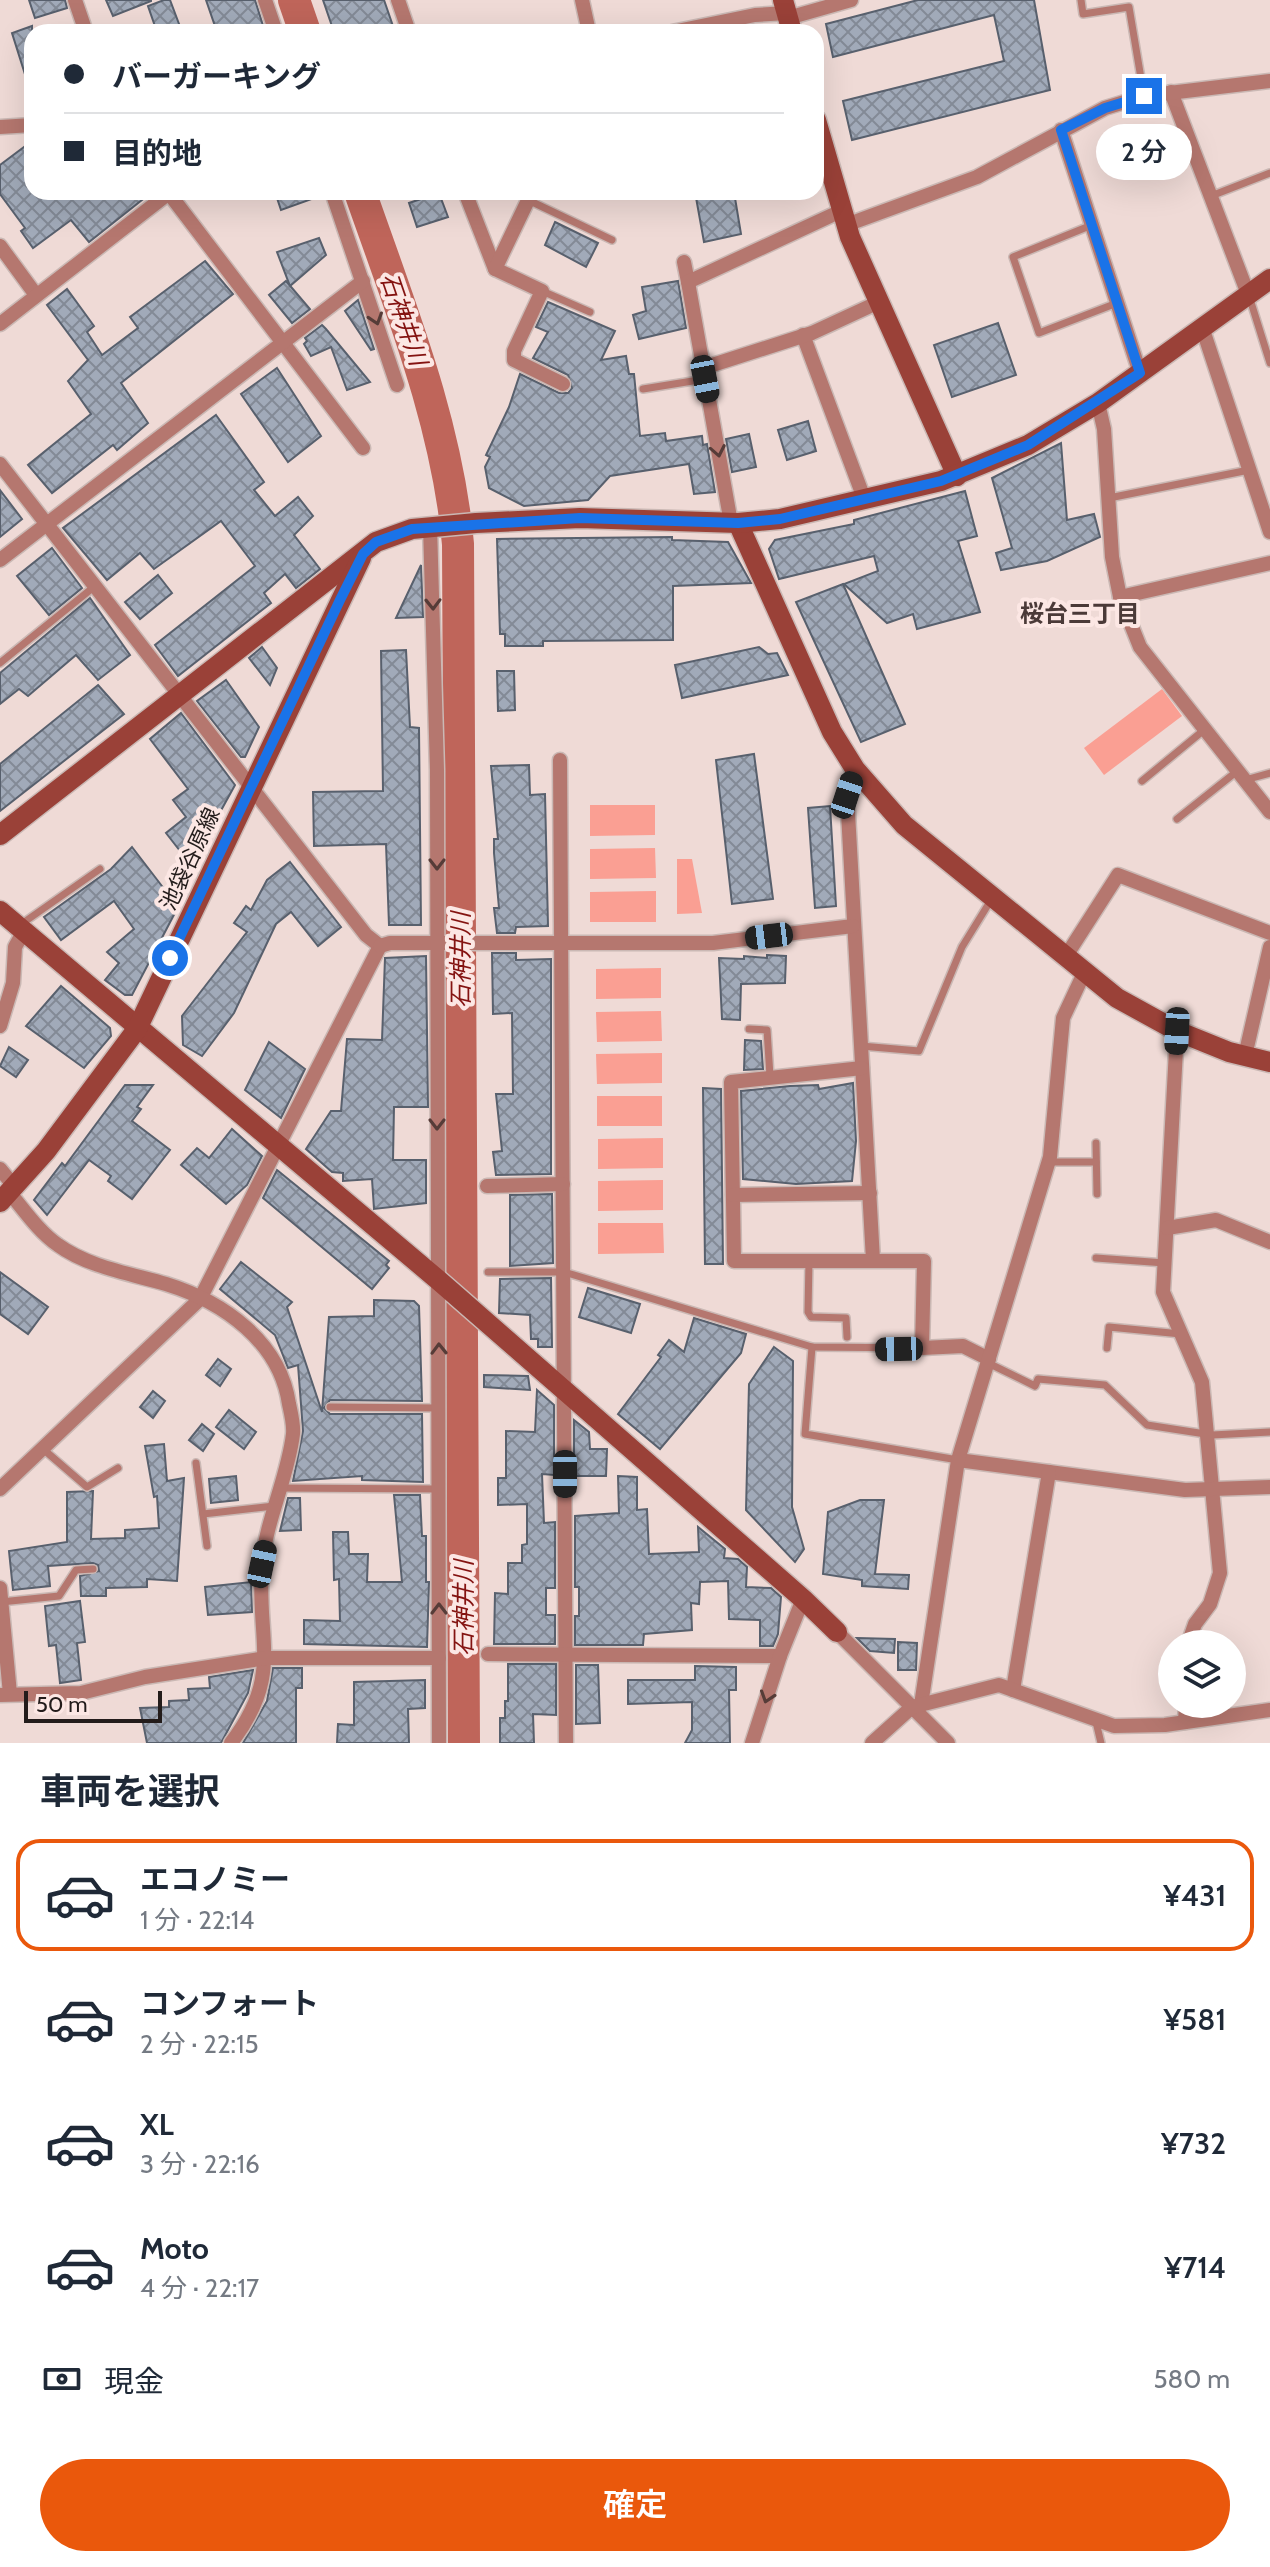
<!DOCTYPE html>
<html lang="ja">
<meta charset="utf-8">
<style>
body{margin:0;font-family:Cabin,"Noto Sans JP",sans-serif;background:#f2f2f3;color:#1f2937;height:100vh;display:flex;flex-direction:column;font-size:30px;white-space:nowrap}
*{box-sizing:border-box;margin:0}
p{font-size:26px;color:#747a83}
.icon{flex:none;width:44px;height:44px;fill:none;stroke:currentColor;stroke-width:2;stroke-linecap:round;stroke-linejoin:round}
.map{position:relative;height:1743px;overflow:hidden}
.details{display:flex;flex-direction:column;background:#fff;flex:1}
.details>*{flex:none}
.top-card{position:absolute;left:24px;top:24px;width:800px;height:176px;border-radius:24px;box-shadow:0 8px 32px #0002;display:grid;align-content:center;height:176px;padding:0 40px;background:#fff}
.controls{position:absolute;left:1158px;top:1630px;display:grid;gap:16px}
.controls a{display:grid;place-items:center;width:88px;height:88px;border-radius:50%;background:#fff;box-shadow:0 8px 32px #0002;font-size:40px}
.scale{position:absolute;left:24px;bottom:20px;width:138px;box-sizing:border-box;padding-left:8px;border:4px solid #231c1b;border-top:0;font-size:22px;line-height:28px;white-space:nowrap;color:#231c1b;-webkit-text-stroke:6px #fce7e4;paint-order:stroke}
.end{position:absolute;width:36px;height:36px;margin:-18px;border:10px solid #1a73e8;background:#fff;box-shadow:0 0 0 4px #fff}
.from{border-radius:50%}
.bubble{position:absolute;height:56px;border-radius:28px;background:#fff;box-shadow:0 8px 32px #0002;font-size:26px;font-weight:600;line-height:56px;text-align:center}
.car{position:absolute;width:24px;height:48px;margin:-24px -12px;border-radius:10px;box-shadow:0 0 6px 2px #0007;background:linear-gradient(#222 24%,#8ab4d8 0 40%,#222 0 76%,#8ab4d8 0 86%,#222 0)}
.top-card b{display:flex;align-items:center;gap:28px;height:76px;font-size:30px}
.top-card b+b{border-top:2px solid #e0e1e3}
.top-card i{width:20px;height:20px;background:#1f2937}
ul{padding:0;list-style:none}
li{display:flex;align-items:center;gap:24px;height:112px;margin:0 16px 12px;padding:0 24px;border:4px solid transparent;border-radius:24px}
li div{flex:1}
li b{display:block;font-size:30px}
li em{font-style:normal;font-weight:600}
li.current{border-color:#ea580c}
li>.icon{width:72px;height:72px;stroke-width:1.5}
h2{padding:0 40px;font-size:36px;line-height:96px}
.pay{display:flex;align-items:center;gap:20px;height:88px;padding:0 40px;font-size:30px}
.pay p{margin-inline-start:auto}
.cta{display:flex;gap:16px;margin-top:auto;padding:16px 40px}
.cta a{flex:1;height:92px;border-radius:48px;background:#ea580c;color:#fff;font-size:32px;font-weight:600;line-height:92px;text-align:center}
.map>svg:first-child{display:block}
</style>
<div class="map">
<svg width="1270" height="1743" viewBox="0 0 1270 1743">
<defs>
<pattern id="building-cross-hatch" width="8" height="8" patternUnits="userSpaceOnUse" patternTransform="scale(2)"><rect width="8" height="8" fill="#a1aab9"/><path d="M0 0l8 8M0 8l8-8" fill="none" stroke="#838a96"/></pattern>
</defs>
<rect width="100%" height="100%" fill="#efdad6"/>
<!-- park -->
<g fill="#fa9f93">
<polygon points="1162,689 1182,716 1104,775 1084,748"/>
<polygon points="590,805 655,805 655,835 590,836"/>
<polygon points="655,848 656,878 590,879 590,849"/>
<polygon points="677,859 692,859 702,913 677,914"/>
<polygon points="656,891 656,922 590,922 590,892"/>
<polygon points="661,968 661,998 596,999 596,969"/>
<polygon points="661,1011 662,1041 597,1042 596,1012"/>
<polygon points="662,1053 662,1083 597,1084 596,1054"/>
<rect x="597" y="1096" width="65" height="30"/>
<polygon points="663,1138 663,1168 598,1169 598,1139"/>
<polygon points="663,1180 663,1210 598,1211 598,1181"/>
<polygon points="663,1223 664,1253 598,1254 598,1223"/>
</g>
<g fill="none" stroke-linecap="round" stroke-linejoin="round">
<!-- river -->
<g stroke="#bf655a" stroke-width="32">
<polyline points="294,0 305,32"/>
<path d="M360,192C400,307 447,422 458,544L464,1743"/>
</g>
</g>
<!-- building -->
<g fill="url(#building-cross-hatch)" stroke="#58606d" stroke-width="2">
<polygon points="29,0 65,0 67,8 35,18"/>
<polygon points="106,0 151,0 151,1 113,16"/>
<polygon points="164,0 170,0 182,32 157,32 148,6"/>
<polygon points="206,0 255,0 265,32 217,32"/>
<polygon points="323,0 384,0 395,32 334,32"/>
<polygon points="918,0 1034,0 1050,90 852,140 843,101 1004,61 994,15 833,57 826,24"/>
<polygon points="32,26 32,86 29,87 12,33"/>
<polygon points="32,141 32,192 152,192 89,242 71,220 33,248 21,231 25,228 0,194 0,165"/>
<polygon points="275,192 322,192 323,195 281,210"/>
<polygon points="695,192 734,192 741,234 704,242"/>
<polygon points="439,193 448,217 417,227 409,203"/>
<polygon points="555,222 598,243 586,267 545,245"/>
<polygon points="319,238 326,255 290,286 277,252"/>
<polygon points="205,261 233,294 121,383 148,423 117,450 113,445 52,493 28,465 91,414 68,381 88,360 47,305 67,289 94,326 87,332 102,355 138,328 130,317"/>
<polygon points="286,281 310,309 292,323 269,295"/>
<polygon points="678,281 686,328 639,339 633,315 646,311 642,287"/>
<polygon points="358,300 374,349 371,350 345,311"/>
<polygon points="548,302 615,331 601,360 626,356 629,374 634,374 640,436 665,433 666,441 702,436 703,445 707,444 715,492 694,494 689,464 610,476 588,500 524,506 489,488 485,467 490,457 486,455 509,407 520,374 559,393 568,393 572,388 568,375 533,358 548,332 536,327"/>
<polygon points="998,323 1016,375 952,397 934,345"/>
<polygon points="322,325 326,329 370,382 347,390 331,347 311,356 304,344 307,341 305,338"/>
<polygon points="277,368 321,436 288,462 241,394"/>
<polygon points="216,415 264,482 254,490 275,516 298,497 313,516 294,535 320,569 296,588 285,574 264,593 271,603 178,676 155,645 255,566 221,521 154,569 140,553 107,580 63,528"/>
<polygon points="808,421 816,451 787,460 778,430"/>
<polygon points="749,434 756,467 732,472 726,439"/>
<polygon points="1061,443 1067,520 1094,514 1100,537 1047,561 1001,570 996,553 1012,548 992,478"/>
<polygon points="0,490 22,519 0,537"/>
<polygon points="965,491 977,536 958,541 980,612 917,629 913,614 887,623 844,584 878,571 874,556 779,579 769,549 775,540 854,524 854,520"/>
<polygon points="672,537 672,540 728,542 751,583 673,586 673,640 543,641 543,646 505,646 505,634 500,634 497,539"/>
<polygon points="52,548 82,588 49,615 17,576"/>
<polygon points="421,565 423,617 396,618"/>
<polygon points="158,575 172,593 140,619 125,602"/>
<polygon points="843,584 905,724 861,742 796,602"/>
<polygon points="90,598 130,655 98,680 76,655 28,696 19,689 0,704 0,673"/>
<polygon points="262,647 277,668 270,685 249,658"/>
<polygon points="759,647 768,654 777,653 788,675 682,698 675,665"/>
<polygon points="406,650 410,727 419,728 421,925 389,925 386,844 314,846 313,792 383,791 381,651"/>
<polygon points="497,671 514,671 515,710 498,711"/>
<polygon points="226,680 259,727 245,757 241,757 197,701"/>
<polygon points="98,685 124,714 0,811 0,764"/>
<polygon points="181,713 235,785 191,865 166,833 186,817 173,800 188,789 150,739"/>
<polygon points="754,754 773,899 732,904 716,760"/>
<polygon points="529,765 530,795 545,794 548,926 516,927 515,933 497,933 494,908 499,908 494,853 494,839 498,839 491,766"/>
<polygon points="830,806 836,906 815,908 808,808"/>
<polygon points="132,847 178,907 132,995 125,995 105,980 119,963 107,952 134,929 114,901 61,940 44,917 111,869"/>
<polygon points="290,862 341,927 318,946 291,912 276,924 234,1013 202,1056 183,1045 182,1016 247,932 234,923 246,906 251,910 267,880"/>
<polygon points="492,953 516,953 516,960 551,959 551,1174 496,1175 493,1152 502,1151 496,1094 513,1094 512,1013 493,1014"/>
<polygon points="767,955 786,956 785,983 741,984 740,1020 722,1019 719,958 744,959 744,956 767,958"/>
<polygon points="426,956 428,1107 394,1107 393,1160 426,1160 426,1203 374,1209 372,1179 343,1181 343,1173 332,1172 306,1149 331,1111 341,1111 347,1039 382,1040 385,958"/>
<polygon points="61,986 110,1028 111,1036 84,1068 26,1026"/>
<polygon points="745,1040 761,1041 763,1069 744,1070"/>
<polygon points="269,1042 305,1069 281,1118 245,1090"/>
<polygon points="9,1047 28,1060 16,1077 0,1066"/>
<polygon points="853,1083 856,1141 852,1181 796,1184 743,1179 741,1091 790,1086 818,1085 819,1089"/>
<polygon points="125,1085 153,1085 137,1107 141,1109 132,1121 170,1150 132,1199 108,1181 111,1176 89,1160 47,1215 34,1200 62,1163 65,1166"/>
<polygon points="703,1088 721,1089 723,1264 705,1264"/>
<polygon points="232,1129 262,1156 247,1185 226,1204 181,1165 197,1148 209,1158"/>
<polygon points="277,1170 389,1261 386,1265 389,1268 372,1289 263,1198"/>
<polygon points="552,1194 553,1263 510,1266 510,1195"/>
<polygon points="241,1262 292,1302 287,1307 322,1412 329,1317 374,1316 374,1300 414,1301 419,1306 422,1401 330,1400 324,1408 330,1414 422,1414 423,1482 362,1480 362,1476 293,1481 303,1431 298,1365 288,1368 275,1335 220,1289"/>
<polygon points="0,1272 48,1307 28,1334 0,1314"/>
<polygon points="551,1278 552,1347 538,1347 538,1339 531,1339 530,1315 499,1313 500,1279"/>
<polygon points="588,1288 640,1304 631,1333 579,1317"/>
<polygon points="694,1318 746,1334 741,1353 660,1449 618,1414 661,1357 658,1355 669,1340 684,1352"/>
<polygon points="774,1347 793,1361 792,1507 804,1549 795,1562 746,1510 749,1384"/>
<polygon points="218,1359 231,1369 220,1386 206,1375"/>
<polygon points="484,1375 528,1376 530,1390 484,1387"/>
<polygon points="537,1390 554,1405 554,1475 542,1474 544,1523 555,1522 555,1588 546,1588 546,1615 555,1615 555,1644 494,1644 495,1593 508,1594 508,1563 522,1563 522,1545 527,1544 527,1504 498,1505 498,1478 506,1478 506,1431 535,1432"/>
<polygon points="153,1391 165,1401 153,1418 140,1407"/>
<polygon points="229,1410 256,1432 244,1449 216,1427"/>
<polygon points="574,1420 589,1432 590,1449 607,1449 606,1476 574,1476"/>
<polygon points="202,1424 214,1434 203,1451 189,1440"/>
<polygon points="164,1444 167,1481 184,1478 177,1581 147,1579 147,1587 106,1588 106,1596 81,1596 80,1576 99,1571 98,1565 93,1563 48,1566 50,1586 13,1590 9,1551 67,1542 67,1492 93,1491 91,1539 125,1538 125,1530 159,1528 157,1496 154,1497 145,1446"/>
<polygon points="236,1476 238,1500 211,1503 209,1479"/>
<polygon points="618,1476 637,1477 637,1510 647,1509 649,1554 699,1552 698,1527 725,1549 724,1558 738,1559 747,1567 746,1587 771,1588 781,1597 778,1634 773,1646 760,1646 760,1620 729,1619 728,1581 700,1582 699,1604 691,1603 692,1630 644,1634 643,1645 575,1645 575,1616 579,1616 579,1587 575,1587 575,1516 619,1513"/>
<polygon points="394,1495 420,1495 422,1536 426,1536 426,1582 429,1582 427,1647 304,1644 304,1620 340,1621 339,1579 334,1580 333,1532 348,1532 349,1554 368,1554 367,1582 402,1582"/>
<polygon points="288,1498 300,1498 301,1530 280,1531"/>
<polygon points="860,1500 884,1500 875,1574 909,1575 908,1589 862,1586 862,1580 823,1574 828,1512"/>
<polygon points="251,1582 252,1612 208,1615 205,1587"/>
<polygon points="80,1601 85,1642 77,1643 81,1680 60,1683 56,1645 49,1646 45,1606"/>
<polygon points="857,1638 895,1639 894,1653 870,1651"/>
<polygon points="898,1642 917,1643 916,1670 898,1670"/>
<polygon points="508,1664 556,1664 556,1715 533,1714 534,1743 500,1743 500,1718 505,1718 505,1701 508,1701"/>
<polygon points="576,1665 598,1665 600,1723 576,1724"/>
<polygon points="695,1666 736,1667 736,1690 729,1690 730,1743 685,1743 692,1730 692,1702 628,1704 628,1680 695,1680"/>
<polygon points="273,1668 302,1668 302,1688 296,1688 296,1743 243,1743 267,1701"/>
<polygon points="253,1670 248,1693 221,1743 147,1743 140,1708 169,1707 169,1701 189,1700 188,1689 210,1688 209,1677"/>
<polygon points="425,1680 425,1708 408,1709 409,1743 337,1743 338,1724 354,1725 354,1682"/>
</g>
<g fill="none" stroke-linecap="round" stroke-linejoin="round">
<defs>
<g id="lane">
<polyline points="1081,0 1083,14 1129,7 1144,96"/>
<polyline points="1211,196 1270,173"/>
<polyline points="528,200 612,240"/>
<polyline points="1092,225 1013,257 1039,333 1117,303"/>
<polyline points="542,291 590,312"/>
<polyline points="1249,296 1270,363"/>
<polyline points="643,389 705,379"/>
<polyline points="1109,498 1249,470"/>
<polyline points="0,663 95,586"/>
<polyline points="1245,780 1270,773"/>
<polyline points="1142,781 1204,730"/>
<polyline points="1177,819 1236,772"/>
<polyline points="20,925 100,869"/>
<polyline points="749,1029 767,1030 770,1076"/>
<polyline points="861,1046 919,1051 962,947 991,900"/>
<polyline points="1096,1143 1097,1194"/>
<polyline points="1049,1162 1096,1162"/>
<polyline points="1096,1258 1165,1263"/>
<polyline points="809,1261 808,1312 811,1317 846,1318 847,1337"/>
<polyline points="488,1272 564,1272 812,1347 922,1348"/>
<polyline points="812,1347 805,1434 958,1460"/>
<polyline points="1107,1348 1109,1327 1181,1334"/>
<polyline points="988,1363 1035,1386 1038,1379 1105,1385 1147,1425 1212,1435 1270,1432"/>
<polyline points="330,1407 439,1408"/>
<polyline points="43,1449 87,1487 118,1468"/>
<polyline points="196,1463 207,1546"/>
<polyline points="278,1488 438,1489"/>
<polyline points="203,1514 274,1506"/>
<polyline points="1,1602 59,1596 76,1570 93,1569"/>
<polyline points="1096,1722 1101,1743"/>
</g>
<g id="street">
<polyline points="75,0 86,32"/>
<polyline points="265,0 276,32"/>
<polyline points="398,0 409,32"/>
<polyline points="582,0 589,32"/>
<polyline points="788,18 851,0"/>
<polyline points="672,32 755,15 787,13"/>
<polyline points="1171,92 1248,294"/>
<polyline points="0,127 32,125"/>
<polyline points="1061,130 1140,373"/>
<polyline points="168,192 363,448"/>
<polyline points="332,192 397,385"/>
<polyline points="465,192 495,269 542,291 514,351 514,360 563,384"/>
<polyline points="846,225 977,177 1105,108 1144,96 1270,81"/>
<polyline points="0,246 36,295"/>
<polyline points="684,262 688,282"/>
<polyline points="495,269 532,192"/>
<polyline points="0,324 169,193"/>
<polyline points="1202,327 1270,532"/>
<polyline points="803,335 865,501"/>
<polyline points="703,368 812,333 879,302"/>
<polyline points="1098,403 1104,429 1112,557 1120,597 1140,647 1270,812"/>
<polyline points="0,464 366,935 380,946 200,1299 0,1489"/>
<polyline points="731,523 688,282 841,211"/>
<polyline points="430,526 437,770 439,1743"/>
<polyline points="0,560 363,281"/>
<polyline points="1120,597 1270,563"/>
<polyline points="560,760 566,1743"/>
<polyline points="855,769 847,795 873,1260"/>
<polyline points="380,946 390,943 713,943 853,926"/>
<polyline points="1066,956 1118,875 1270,933"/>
<polyline points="0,1026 13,983 15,947 24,931"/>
<polyline points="1177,1031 1163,1292 1202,1382 1220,1573 1210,1604 1195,1624 1188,1644"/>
<polyline points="1245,1056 1270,947"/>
<polyline points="862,1068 731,1082 734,1261 924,1261 922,1348 963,1346 989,1359"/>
<polyline points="0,1169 14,1186"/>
<polyline points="487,1186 563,1184"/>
<path d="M9,1192C24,1210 39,1232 58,1245C88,1267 132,1274 166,1284C224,1302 280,1342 289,1404C291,1413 294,1425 293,1434C288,1477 266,1520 262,1564C256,1640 284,1674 231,1743"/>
<polyline points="733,1195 870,1193"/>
<polyline points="1167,1228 1216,1220 1270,1242"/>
<polyline points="958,1460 1185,1490 1270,1487"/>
<polyline points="0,1588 10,1694"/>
<polyline points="837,1632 948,1743"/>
<polyline points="488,1654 780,1656"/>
<polyline points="1013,1690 1049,1472"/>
<polyline points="0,1695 81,1693 145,1677 266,1658 439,1658"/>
<polyline points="921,1705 958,1460 1050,1157 1063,1018 1085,971"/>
<polyline points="1185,1722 1186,1704"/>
<polyline points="752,1743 780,1656 803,1599"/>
<polyline points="872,1743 912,1707 999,1685 1114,1726 1165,1725 1270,1710"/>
</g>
<g id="secondary">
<polyline points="783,0 792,32"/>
<polyline points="816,120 850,237 957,476"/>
<polyline points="738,523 832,732 855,769 904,825 1117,998 1177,1031 1229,1052 1270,1062"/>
<polyline points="0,835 376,542 412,529 476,523 580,518 738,523 780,519 941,481 1028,445 1098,403 1270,279"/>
<polyline points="0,911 437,1279 803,1599 837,1632"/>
<polyline points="0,1202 46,1151 137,1029 361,558"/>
</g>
</defs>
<!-- lane casing -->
<use href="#lane" stroke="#cab8b4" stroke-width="10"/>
<!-- street casing -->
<use href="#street" stroke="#cab8b4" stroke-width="17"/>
<!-- secondary casing -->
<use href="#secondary" stroke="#cab8b4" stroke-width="23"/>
<!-- lane -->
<use href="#lane" stroke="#b5776f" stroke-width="7"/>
<!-- street -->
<use href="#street" stroke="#b5776f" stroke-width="14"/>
<!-- secondary -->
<use href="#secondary" stroke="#9a4138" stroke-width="20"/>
</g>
<!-- one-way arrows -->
<defs><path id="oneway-chevron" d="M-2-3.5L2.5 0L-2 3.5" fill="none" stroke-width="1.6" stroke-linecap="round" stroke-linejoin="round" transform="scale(2)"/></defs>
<g stroke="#563c38">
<use href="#oneway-chevron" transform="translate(376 319) rotate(72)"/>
<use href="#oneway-chevron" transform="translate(718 451) rotate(79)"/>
<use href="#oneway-chevron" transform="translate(433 604) rotate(89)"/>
<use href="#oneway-chevron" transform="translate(437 864) rotate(90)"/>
<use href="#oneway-chevron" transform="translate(437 1124) rotate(90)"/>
<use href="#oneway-chevron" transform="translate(439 1349) rotate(-91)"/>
<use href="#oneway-chevron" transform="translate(439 1609) rotate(-90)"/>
<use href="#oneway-chevron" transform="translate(767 1697) rotate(108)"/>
</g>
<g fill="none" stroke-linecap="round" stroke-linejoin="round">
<!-- route -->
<polyline stroke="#1a73e8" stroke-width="10" points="170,958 340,600 363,554 376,542 412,529 580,518 738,523 780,519 941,481 1028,445 1140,373 1061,130 1105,108 1144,96"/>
</g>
<g text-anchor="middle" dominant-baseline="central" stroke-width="8" stroke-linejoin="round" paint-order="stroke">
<!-- street labels -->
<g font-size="22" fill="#231c1b" stroke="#fce7e4">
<text transform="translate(190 859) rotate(-65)">池袋谷原線</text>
</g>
<!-- water labels -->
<g font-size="24" font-style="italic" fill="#841311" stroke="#fce7e4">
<text transform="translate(404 319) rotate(71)">石神井川</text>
<text transform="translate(460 960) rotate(-90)">石神井川</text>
<text transform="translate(463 1608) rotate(-90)">石神井川</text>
</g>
<!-- neighbourhood labels -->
<g font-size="24" font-weight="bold" fill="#4b3a38" stroke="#fce7e4">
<text x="1080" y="613">桜台三丁目</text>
</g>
</g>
</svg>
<div class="controls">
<a><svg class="icon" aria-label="layers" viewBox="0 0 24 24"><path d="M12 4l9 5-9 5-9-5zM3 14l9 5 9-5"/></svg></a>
</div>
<div class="scale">50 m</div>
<i class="end from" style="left:170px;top:958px"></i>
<i class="end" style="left:1144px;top:96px"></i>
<div class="bubble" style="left:1096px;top:124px;width:96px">2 分</div>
<i class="car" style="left:705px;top:379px;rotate:169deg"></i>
<i class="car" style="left:847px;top:795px;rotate:18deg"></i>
<i class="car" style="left:769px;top:936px;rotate:263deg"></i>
<i class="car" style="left:1177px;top:1031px;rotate:183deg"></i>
<i class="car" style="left:899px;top:1349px;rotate:269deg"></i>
<i class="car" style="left:565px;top:1474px;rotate:180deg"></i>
<i class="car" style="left:262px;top:1564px;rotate:12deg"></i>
<div class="top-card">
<b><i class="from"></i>バーガーキング</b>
<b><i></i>目的地</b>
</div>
</div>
<section class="details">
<h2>車両を選択</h2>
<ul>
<li class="current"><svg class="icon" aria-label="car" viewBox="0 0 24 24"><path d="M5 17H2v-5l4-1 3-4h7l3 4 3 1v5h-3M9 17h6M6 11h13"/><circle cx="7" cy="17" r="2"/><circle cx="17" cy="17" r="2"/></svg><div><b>エコノミー</b><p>1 分 · 22:14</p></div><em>¥431</em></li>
<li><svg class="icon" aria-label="car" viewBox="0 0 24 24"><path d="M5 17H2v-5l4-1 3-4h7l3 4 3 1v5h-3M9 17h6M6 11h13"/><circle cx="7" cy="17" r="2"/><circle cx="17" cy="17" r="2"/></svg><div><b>コンフォート</b><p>2 分 · 22:15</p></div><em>¥581</em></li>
<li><svg class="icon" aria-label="car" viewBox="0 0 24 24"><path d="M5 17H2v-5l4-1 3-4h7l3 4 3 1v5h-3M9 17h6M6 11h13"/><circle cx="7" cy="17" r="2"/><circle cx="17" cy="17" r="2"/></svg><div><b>XL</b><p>3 分 · 22:16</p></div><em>¥732</em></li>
<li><svg class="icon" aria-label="car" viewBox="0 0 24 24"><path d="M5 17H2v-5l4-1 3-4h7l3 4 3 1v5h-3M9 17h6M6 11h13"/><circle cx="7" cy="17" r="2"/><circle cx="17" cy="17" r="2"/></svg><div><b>Moto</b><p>4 分 · 22:17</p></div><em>¥714</em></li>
</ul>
<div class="pay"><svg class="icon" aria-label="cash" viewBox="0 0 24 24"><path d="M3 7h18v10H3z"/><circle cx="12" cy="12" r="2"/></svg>現金<p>580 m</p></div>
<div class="cta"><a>確定</a></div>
</section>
